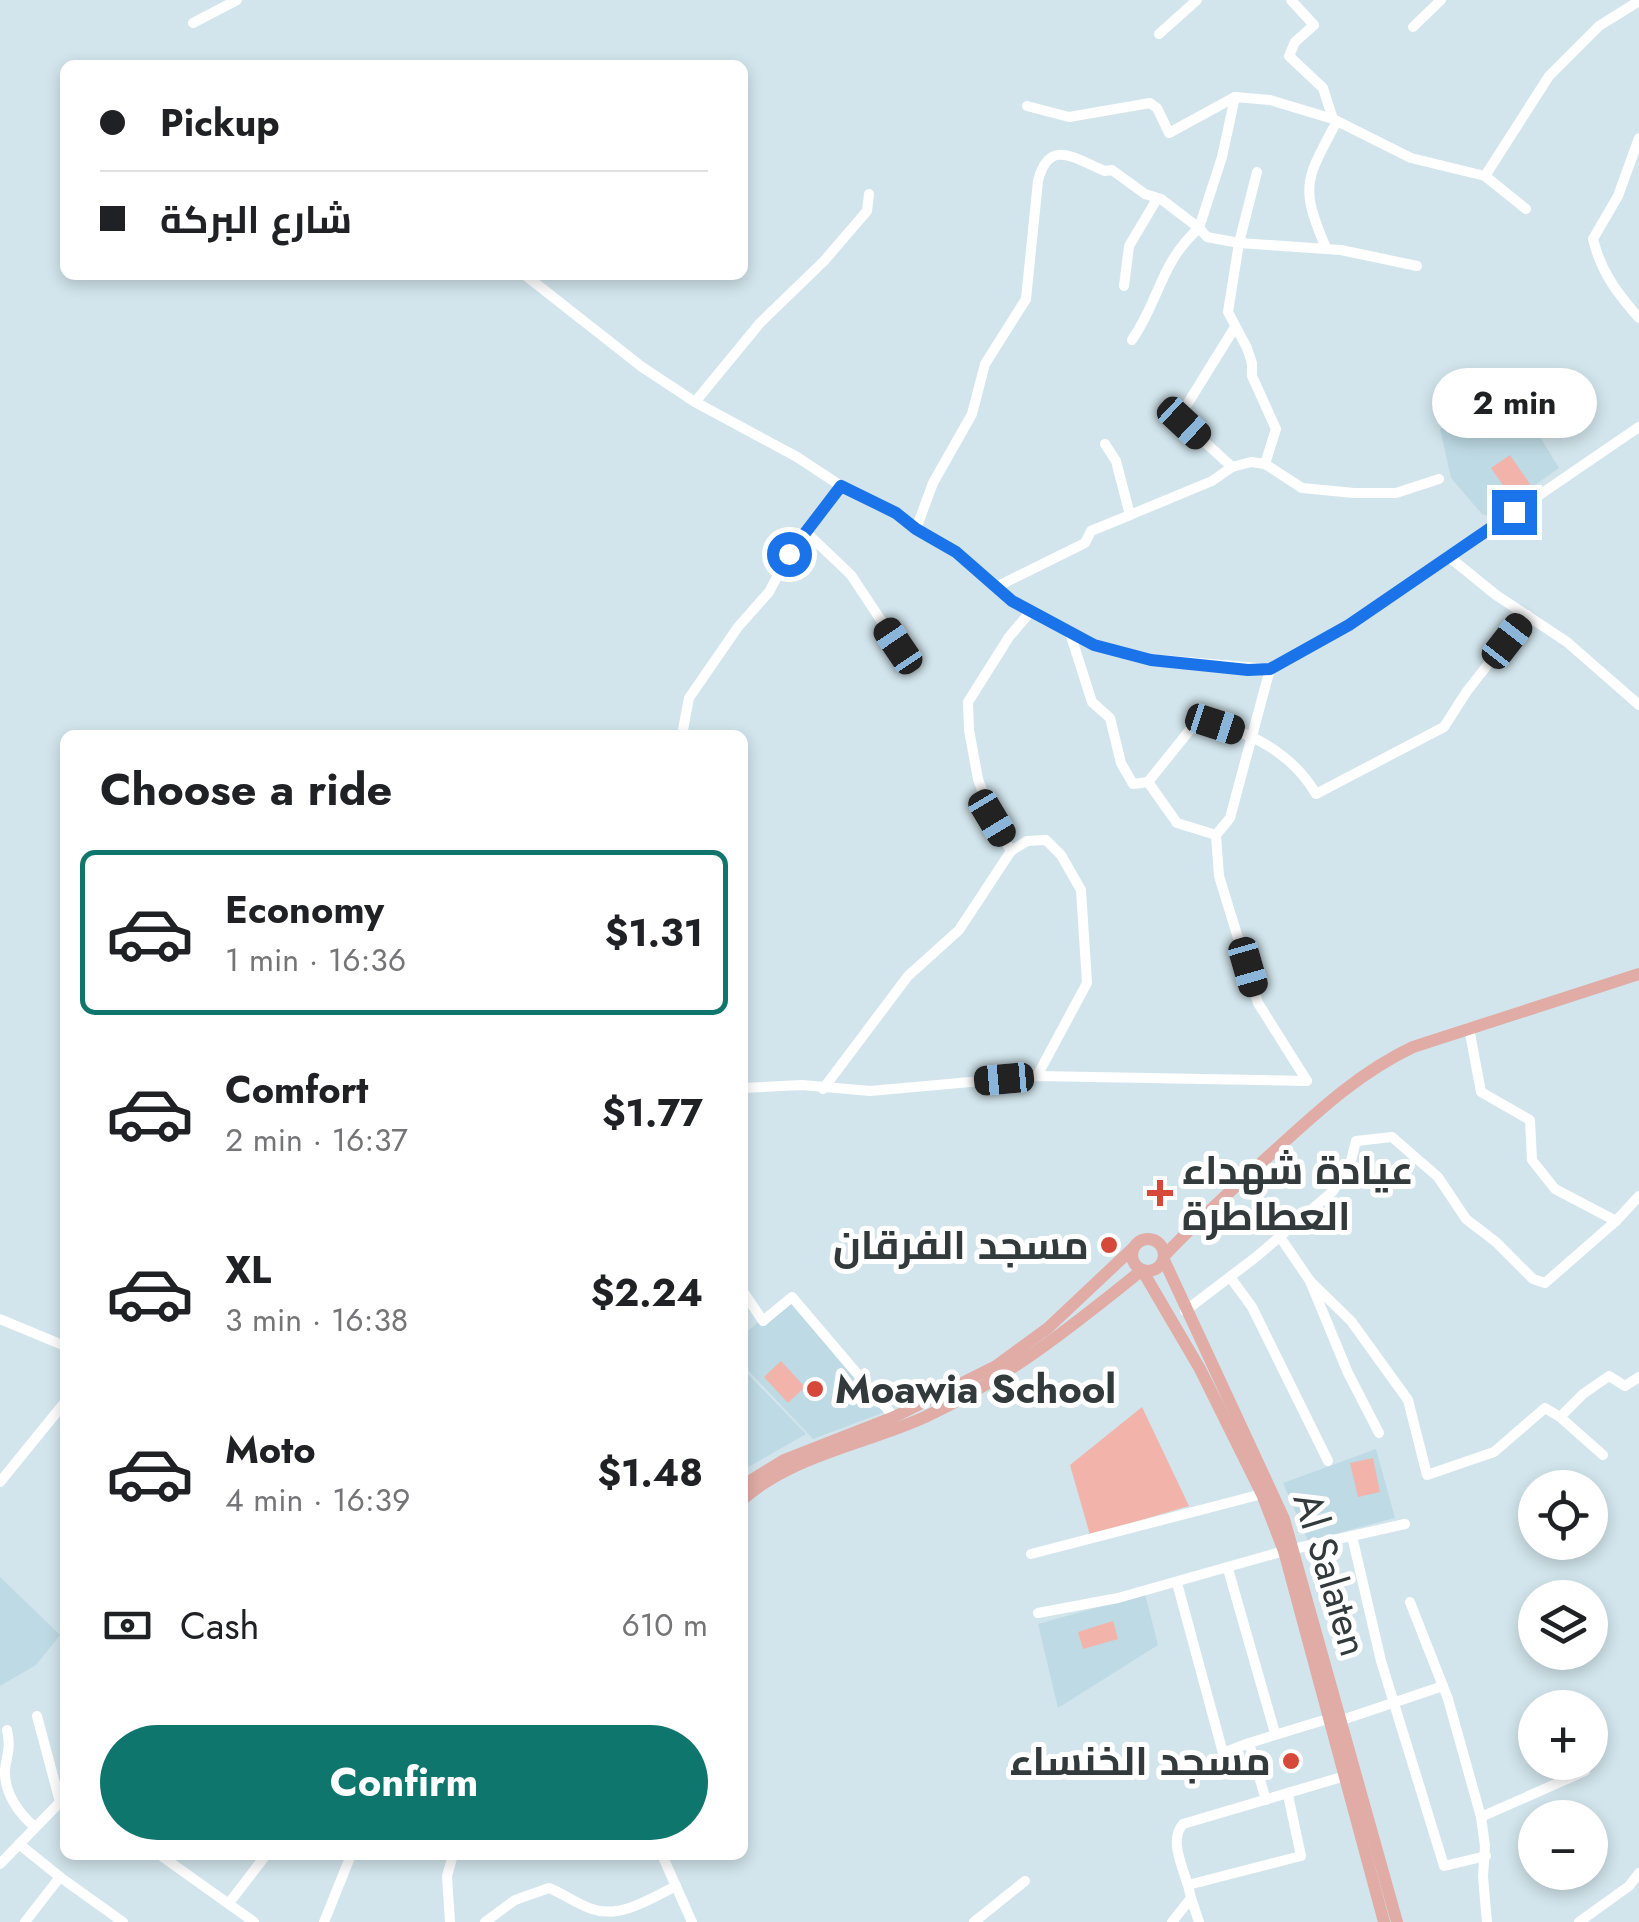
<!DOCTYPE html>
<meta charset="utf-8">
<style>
body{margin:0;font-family:Jost,Cairo,sans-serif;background:#f6f6f6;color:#202124;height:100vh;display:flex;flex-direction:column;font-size:38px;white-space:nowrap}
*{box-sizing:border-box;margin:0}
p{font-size:32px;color:#757577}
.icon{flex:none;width:55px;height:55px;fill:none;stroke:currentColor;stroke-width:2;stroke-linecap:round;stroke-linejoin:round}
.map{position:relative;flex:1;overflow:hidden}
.side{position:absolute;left:60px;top:730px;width:688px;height:1130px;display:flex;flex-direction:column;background:#fff;border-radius:15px;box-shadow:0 5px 15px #0003}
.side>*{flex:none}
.top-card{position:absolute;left:60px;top:60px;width:688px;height:220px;border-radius:15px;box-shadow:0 5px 15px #0003;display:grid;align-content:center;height:220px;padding:0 40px;background:#fff}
.buttons{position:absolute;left:1518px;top:1470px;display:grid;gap:20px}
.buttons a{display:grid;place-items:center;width:90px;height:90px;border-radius:50%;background:#fff;box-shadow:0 5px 15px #0003;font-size:50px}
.end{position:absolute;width:45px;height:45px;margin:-22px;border:12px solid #1a73e8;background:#fff;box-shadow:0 0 0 5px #fff}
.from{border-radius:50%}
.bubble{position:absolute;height:70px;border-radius:35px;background:#fff;box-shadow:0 5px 15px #0003;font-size:32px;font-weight:700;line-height:70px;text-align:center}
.car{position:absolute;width:30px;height:60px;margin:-30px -15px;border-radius:12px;box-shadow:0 0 8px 2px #0007;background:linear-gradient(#222 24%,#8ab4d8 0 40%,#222 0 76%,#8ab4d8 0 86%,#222 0)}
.top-card b{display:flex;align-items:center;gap:35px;height:95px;font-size:38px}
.top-card b+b{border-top:2px solid #e0e0e0}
.top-card i{width:25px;height:25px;background:#202124}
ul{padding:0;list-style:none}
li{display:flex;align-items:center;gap:30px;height:165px;margin:0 20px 15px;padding:0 20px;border:5px solid transparent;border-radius:15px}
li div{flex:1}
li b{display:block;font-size:38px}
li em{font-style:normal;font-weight:700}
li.on{border-color:#0f766e}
li>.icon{width:90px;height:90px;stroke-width:1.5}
h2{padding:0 40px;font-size:45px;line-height:120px}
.pay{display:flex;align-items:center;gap:25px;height:110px;padding:0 40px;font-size:38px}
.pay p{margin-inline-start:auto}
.button{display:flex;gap:20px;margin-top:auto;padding:20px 40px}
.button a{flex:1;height:115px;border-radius:60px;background:#0f766e;color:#fff;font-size:40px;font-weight:700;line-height:115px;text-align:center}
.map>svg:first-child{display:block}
</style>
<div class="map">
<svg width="1639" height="1922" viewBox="0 0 1639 1922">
<rect width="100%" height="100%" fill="#d2e5ec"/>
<!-- built -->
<g fill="#bedae4">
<polygon points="1514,394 1559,468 1492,516 1487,516 1482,514 1451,478 1440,429"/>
<polygon points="786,1298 885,1412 813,1439 743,1365 742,1336"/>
<polygon points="743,1369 806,1434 745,1469 742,1469"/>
<polygon points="1376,1449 1395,1518 1308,1541 1283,1483"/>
<polygon points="0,1577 60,1635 36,1665 0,1686"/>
<polygon points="1145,1594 1158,1645 1058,1708 1038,1624"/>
</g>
<!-- green -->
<g fill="#f2b4aa">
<polygon points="1510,455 1530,484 1511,497 1491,468"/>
<polygon points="781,1361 805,1387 788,1403 764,1377"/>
<polygon points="1142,1407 1189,1506 1090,1535 1070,1465"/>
<polygon points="1373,1458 1380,1492 1358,1497 1350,1463"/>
<polygon points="1113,1621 1118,1639 1083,1649 1078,1632"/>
</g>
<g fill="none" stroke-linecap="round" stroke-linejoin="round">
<!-- minor -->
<g stroke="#fff" stroke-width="10">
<polyline points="1291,0 1314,25 1295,42 1289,56 1323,88 1333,119"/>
<polyline points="193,23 237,0"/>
<polyline points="1413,27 1441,0"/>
<polyline points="1159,34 1197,0"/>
<polyline points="1235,97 1222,157 1199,228 1207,237 1239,243 1257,172"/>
<polyline points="1027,106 1069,117 1150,103 1157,108 1169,133 1235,97 1270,100 1333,119 1411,158 1485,176 1526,209"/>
<path d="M1639,138L1618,196L1593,239C1601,272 1617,293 1639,318"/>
<polyline points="1485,176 1549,76 1599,26 1639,1"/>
<path d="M1326,248C1299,185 1306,180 1337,121"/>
<polyline points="525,275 642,367 695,402 797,457 841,486 896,513 916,529 956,553 1012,601 1094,645 1151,659 1270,669 1349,625 1639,427"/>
<polyline points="1124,286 1129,246 1157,199"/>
<polyline points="695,402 760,323 824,261 867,211 869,194"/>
<polyline points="1188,403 1235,327"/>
<polyline points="1184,423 1232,467"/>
<polyline points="1105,444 1116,461 1130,515 1212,481 1232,467 1251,462 1265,464 1302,488 1354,493 1396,493 1439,479"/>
<polyline points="1265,464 1276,429 1252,376 1252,363 1247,348 1228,312 1239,243 1341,250 1417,266"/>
<path d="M916,529L933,483L972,414L985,364L1026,299L1038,181C1049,137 1075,159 1105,171L1112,170L1145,194L1161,199L1199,228C1160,263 1160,299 1132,340"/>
<polyline points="806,532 851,575 898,646"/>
<polyline points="1448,556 1496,595 1567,642 1639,705"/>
<polyline points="996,587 1085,543 1091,531 1130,515"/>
<polyline points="1070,633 1092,702 1110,718 1121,763 1133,784 1148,782 1177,823 1216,835"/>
<polyline points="1270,669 1230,818 1216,835 1219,876 1258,1003 1307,1081"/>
<polyline points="682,735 689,698 738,627 769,592 789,554 841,486"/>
<path d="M1148,782L1193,726C1241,722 1292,753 1316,794L1444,727L1467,691L1527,615"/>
<polyline points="1011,851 992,818 978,779 969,730 968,702 1009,637 1031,611"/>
<polyline points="1469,1028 1481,1092 1530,1120 1532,1160 1555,1189 1616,1221 1639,1196"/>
<polyline points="742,1088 802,1085 870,1091 1037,1076 1307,1081"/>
<polyline points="823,1089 908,976 959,930 1011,851 1027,841 1046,840 1061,855 1081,890 1087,983 1037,1076"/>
<polyline points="1280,1237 1310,1281 1348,1373 1379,1433"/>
<polyline points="1230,1277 1252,1307 1328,1461"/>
<polyline points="1310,1281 1351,1321 1408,1400 1427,1475 1494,1452 1545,1408 1560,1417 1603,1455"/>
<polyline points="742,1290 763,1321 792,1297 894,1417"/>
<polyline points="1185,1311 1256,1257 1332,1192 1349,1169 1356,1141 1392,1137 1438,1177 1466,1219 1496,1242 1533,1279 1545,1283 1616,1221"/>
<polyline points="0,1319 65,1346"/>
<polyline points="1560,1417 1583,1394 1609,1376 1625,1386 1639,1377"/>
<polyline points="0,1482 65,1402"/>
<polyline points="1352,1536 1381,1661 1444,1866 1486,1856"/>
<polyline points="1031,1554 1266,1493"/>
<polyline points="1228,1569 1275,1733"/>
<polyline points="1177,1583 1223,1753 1249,1743"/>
<polyline points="1410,1602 1448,1699 1481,1817 1485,1846 1483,1877 1487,1922"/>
<polyline points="1038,1613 1118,1598 1284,1551 1405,1524"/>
<polyline points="37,1716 60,1802"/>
<polyline points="1342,1720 1443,1686"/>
<path d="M7,1730C11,1751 7,1752 5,1770C4,1793 19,1814 35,1827"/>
<polyline points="1266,1800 1249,1743 1334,1717"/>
<polyline points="1481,1817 1585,1771"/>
<polyline points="19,1844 60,1877"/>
<polyline points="160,1855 254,1922"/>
<polyline points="662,1855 692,1922"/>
<polyline points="0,1864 65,1797"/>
<path d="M1187,1883C1182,1864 1169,1840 1183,1824L1352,1774"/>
<polyline points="1191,1898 1199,1922"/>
<polyline points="229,1903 266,1855"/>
<polyline points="25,1922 60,1877 123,1922"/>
<polyline points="324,1922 351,1855"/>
<polyline points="450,1922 447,1876 453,1855"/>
<path d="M485,1922L515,1900L549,1888C564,1894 577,1904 592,1909C620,1919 652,1898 676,1886"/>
<polyline points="974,1922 1025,1881"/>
<polyline points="1172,1922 1191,1898 1188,1885 1301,1856 1288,1795"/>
<polyline points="1579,1922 1629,1886 1639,1873"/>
</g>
<!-- major -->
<g stroke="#e0aca5" stroke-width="12">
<circle cx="1148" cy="1255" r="16"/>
<path d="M1165,1255C1199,1219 1235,1187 1272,1153C1316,1113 1358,1073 1413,1047L1639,974"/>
<polyline points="1164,1260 1284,1519 1397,1922"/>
<polyline points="742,1486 784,1460 894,1417 996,1366 1048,1328 1133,1248"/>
<path d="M742,1500C792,1455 866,1444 925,1417C1005,1380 1074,1325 1142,1270L1200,1369L1262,1494L1284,1551L1384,1922"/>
</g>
</g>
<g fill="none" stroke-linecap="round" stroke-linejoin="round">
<!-- route -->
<polyline stroke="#1a73e8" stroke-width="12" points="789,554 841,486 896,513 916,529 956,552 1012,601 1094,645 1151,660 1248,670 1270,669 1349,625 1514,512"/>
</g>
<!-- markers -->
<g fill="#d64839" stroke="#fff" stroke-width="4">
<path d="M1155 1178h10v10h10v10h-10v10h-10v-10h-10v-10h10z"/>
<circle cx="1109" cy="1245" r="10"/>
<circle cx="815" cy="1389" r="10"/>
<circle cx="1291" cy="1761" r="10"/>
</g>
<g text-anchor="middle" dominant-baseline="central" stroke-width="10" stroke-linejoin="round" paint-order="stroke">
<!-- poi labels -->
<g font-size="40" font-weight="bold" fill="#323a3c" stroke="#fff" text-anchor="start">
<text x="1182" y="1170">عيادة شهداء<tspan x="1182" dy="46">العطاطرة</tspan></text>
<text x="1089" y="1245" text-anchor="end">مسجد الفرقان</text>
<text x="835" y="1389">Moawia School</text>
<text x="1271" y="1761" text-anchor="end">مسجد الخنساء</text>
</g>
<!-- street labels -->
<g font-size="40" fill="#323a3c" stroke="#fff">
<text transform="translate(1331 1574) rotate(73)">Al Salaten</text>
</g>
</g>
</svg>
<div class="buttons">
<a><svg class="icon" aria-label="locate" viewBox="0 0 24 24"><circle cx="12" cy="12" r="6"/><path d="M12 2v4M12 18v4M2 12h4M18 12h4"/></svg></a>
<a><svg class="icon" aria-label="layers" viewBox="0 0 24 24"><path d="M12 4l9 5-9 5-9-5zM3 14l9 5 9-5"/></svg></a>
<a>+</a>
<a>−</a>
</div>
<i class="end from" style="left:789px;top:554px"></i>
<i class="end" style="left:1514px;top:512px"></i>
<div class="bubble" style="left:1432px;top:368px;width:165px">2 min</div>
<i class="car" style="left:1184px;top:423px;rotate:133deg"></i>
<i class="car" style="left:1507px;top:641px;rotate:38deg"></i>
<i class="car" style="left:898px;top:646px;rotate:326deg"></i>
<i class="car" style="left:1215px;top:724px;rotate:108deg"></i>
<i class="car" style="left:992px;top:818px;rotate:149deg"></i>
<i class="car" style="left:1248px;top:967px;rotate:164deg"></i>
<i class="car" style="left:1004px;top:1079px;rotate:265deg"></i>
<div class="top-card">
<b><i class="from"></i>Pickup</b>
<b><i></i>شارع البركة</b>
</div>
<section class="side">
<h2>Choose a ride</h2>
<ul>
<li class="on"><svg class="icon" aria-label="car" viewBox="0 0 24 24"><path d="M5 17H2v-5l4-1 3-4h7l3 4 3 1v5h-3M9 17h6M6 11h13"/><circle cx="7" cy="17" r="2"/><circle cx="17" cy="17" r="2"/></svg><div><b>Economy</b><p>1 min · 16:36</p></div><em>$1.31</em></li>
<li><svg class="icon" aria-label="car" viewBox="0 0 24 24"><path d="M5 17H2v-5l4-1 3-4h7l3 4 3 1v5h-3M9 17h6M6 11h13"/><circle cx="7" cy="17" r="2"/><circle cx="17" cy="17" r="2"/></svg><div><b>Comfort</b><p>2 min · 16:37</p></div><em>$1.77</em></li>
<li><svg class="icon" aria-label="car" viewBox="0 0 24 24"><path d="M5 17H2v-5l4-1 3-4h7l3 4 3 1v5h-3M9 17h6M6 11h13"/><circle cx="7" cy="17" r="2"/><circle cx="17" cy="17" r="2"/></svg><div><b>XL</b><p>3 min · 16:38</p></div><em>$2.24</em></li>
<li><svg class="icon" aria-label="car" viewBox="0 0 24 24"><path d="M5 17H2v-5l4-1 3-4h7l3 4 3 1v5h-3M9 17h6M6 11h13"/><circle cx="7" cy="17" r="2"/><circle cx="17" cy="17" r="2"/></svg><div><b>Moto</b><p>4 min · 16:39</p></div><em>$1.48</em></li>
</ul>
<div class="pay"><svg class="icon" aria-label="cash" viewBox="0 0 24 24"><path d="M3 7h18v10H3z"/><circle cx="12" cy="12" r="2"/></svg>Cash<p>610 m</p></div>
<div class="button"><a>Confirm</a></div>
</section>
</div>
